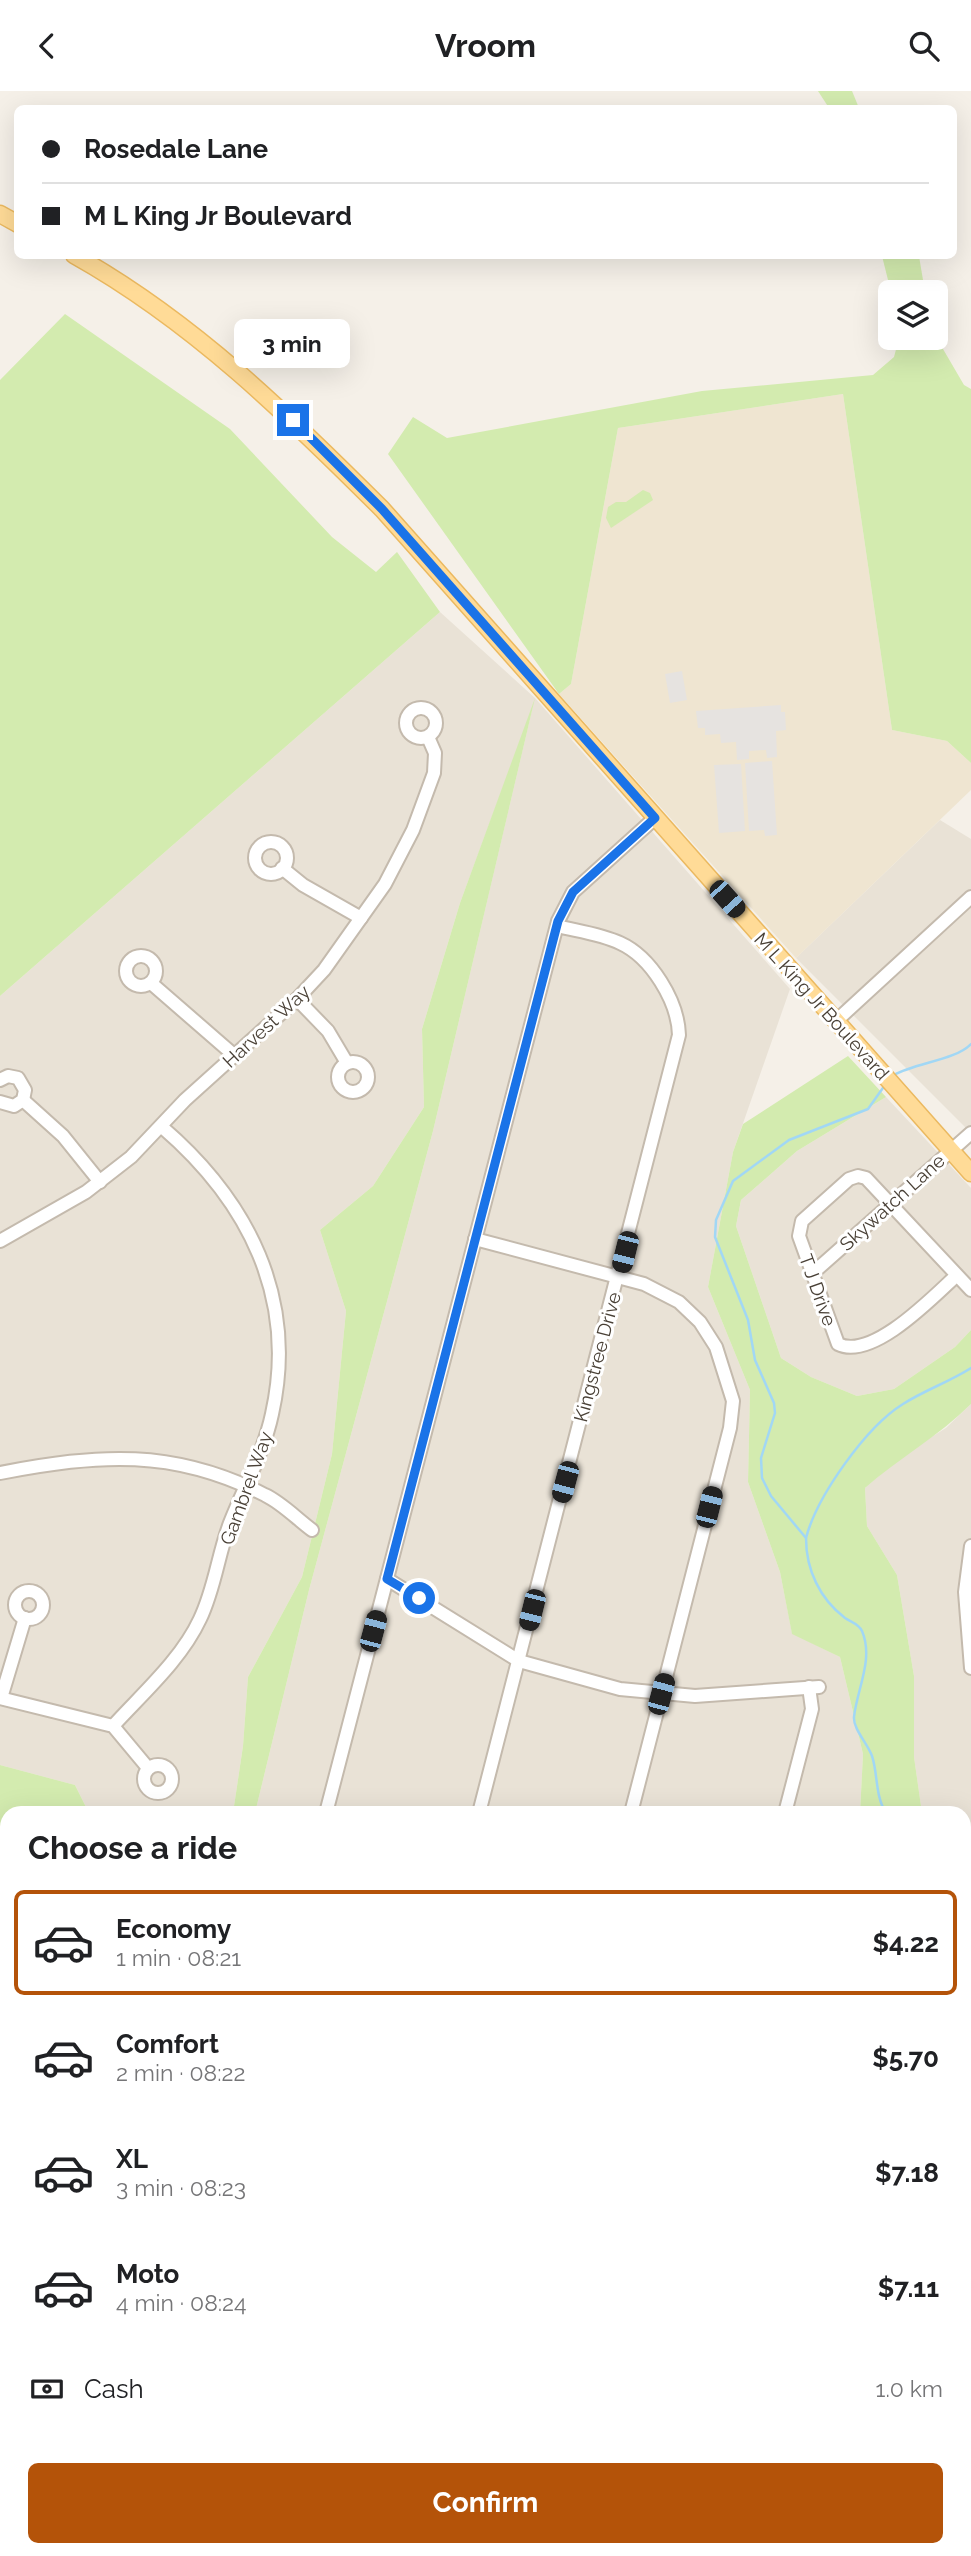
<!DOCTYPE html>
<meta charset="utf-8">
<style>
body{margin:0;font-family:Raleway,sans-serif;background:#f6f6f6;color:#202124;height:100vh;display:flex;flex-direction:column;font-size:26px;white-space:nowrap}
*{box-sizing:border-box;margin:0}
p{font-size:23px;color:#757577}
.icon{flex:none;width:38px;height:38px;fill:none;stroke:currentColor;stroke-width:2;stroke-linecap:round;stroke-linejoin:round}
.map{position:relative;flex:1;overflow:hidden}
.details{position:absolute;left:0px;top:1715px;width:971px;height:751px;display:flex;flex-direction:column;background:#fff;border-radius:21px 21px 0 0;box-shadow:0 7px 28px #0002}
.details>*{flex:none}
.guide{position:absolute;left:14px;top:14px;width:943px;height:154px;border-radius:10px;box-shadow:0 7px 28px #0002;display:grid;align-content:center;height:154px;padding:0 28px;background:#fff}
.controls{position:absolute;left:878px;top:189px;display:grid;gap:14px}
.controls a{display:grid;place-items:center;width:70px;height:70px;border-radius:10px;background:#fff;box-shadow:0 7px 28px #0002;font-size:35px}
.end{position:absolute;width:32px;height:32px;margin:-16px;border:9px solid #1a73e8;background:#fff;box-shadow:0 0 0 4px #fff}
.from{border-radius:50%}
.bubble{position:absolute;height:49px;border-radius:10px;background:#fff;box-shadow:0 7px 28px #0002;font-size:23px;font-weight:700;line-height:49px;text-align:center}
.car{position:absolute;width:21px;height:42px;margin:-21px -10px;border-radius:9px;box-shadow:0 0 5px 2px #0007;background:linear-gradient(#222 24%,#8ab4d8 0 40%,#222 0 76%,#8ab4d8 0 86%,#222 0)}
.guide b{display:flex;align-items:center;gap:24px;height:66px;font-size:26px}
.guide b+b{border-top:2px solid #e0e0e0}
.guide i{width:18px;height:18px;background:#202124}
ul{padding:0;list-style:none}
li{display:flex;align-items:center;gap:21px;height:105px;margin:0 14px 10px;padding:0 14px;border:4px solid transparent;border-radius:10px}
li div{flex:1}
li b{display:block;font-size:26px}
li em{font-style:normal;font-weight:700}
li.current{border-color:#b45309}
li>.icon{width:63px;height:63px;stroke-width:1.5}
h2{padding:0 28px;font-size:32px;line-height:84px}
.pay{display:flex;align-items:center;gap:18px;height:77px;padding:0 28px;font-size:26px}
.pay p{margin-inline-start:auto}
.cta{display:flex;gap:14px;margin-top:auto;padding:14px 28px}
.cta a{flex:1;height:80px;border-radius:10px;background:#b45309;color:#fff;font-size:28px;font-weight:700;line-height:80px;text-align:center}
header{display:flex;justify-content:space-between;align-items:center;height:91px;padding:0 28px;background:#fff;font-size:32px;font-weight:700}
.map>svg:first-child{display:block}
</style>
<header><svg class="icon" aria-label="back" viewBox="0 0 24 24"><path d="M15 5l-7 7 7 7"/></svg>Vroom<svg class="icon" aria-label="search" viewBox="0 0 24 24"><circle cx="10" cy="10" r="6"/><path d="M15 15l6 6"/></svg></header>
<div class="map">
<svg width="971" height="2465" viewBox="0 0 971 2465">
<rect width="100%" height="100%" fill="#f5f0e8"/>
<!-- residential -->
<g fill="#e9e2d6">
<polygon points="440,521 535,607 790,898 733,1061 708,1196 750,1299 748,1391 780,1481 792,1542 840,1566 863,1663 860,1722 255,1722 309,1499 433,1040 533,615 460,812 422,938 424,1016 373,1095 320,1139 346,1220 332,1363 302,1486 248,1586 243,1655 233,1722 89,1722 75,1694 0,1674 0,905"/>
<polygon points="940,729 971,748 971,1042 796,867"/>
<polygon points="886,1006 971,1097 971,1239 955,1256 894,1298 857,1305 811,1286 781,1267 736,1135 741,1109 797,1060"/>
<polygon points="971,1313 971,1978 964,1971 964,1722 922,1722 914,1666 914,1585 897,1484 867,1435 865,1397 904,1363 946,1337"/>
</g>
<!-- education -->
<g fill="#efe5d1">
<polygon points="843,303 892,639 947,650 971,672 971,699 796,867 559,603 571,593 618,337"/>
<polygon points="7,2068 7,2459 574,2459 575,2465 0,2465 0,2084"/>
</g>
<!-- green -->
<g fill="#d3ebaf">
<polygon points="818,0 852,0 859,17 829,17"/>
<polygon points="882,165 919,165 925,201 891,201"/>
<polygon points="65,223 230,338 332,446 376,481 397,461 440,521 0,905 0,289"/>
<polygon points="936,246 964,294 971,298 971,672 947,650 892,639 843,303 618,337 571,593 559,603 388,363 413,326 447,347 702,300 873,284 894,266 899,247"/>
<polygon points="643,399 650,402 653,409 611,437 606,427 608,416 616,411 626,411"/>
<polygon points="535,607 433,1040 309,1499 255,1722 233,1722 243,1655 248,1586 302,1486 332,1363 346,1220 320,1139 373,1095 424,1016 422,938 460,812"/>
<path d="M848,965L886,1006L797,1060L741,1109L736,1135L781,1267L811,1286L857,1305L894,1298L955,1256L971,1239V1313C939,1345 899,1367 865,1397L867,1435L897,1484L914,1585V1666L922,1722H860L863,1663L840,1566L792,1543L780,1481L748,1391L750,1299L708,1196L733,1061L743,1033Z"/>
<polygon points="0,1674 75,1694 89,1722 7,1722 7,1755 0,1749"/>
<polygon points="964,1972 971,1978 971,2265 964,2264"/>
</g>
<!-- parking -->
<g fill="#e6e3e0">
<polygon points="682,580 687,609 670,612 665,583"/>
<polygon points="781,614 781,621 785,621 786,639 776,640 777,666 767,667 766,659 749,660 749,668 737,669 736,651 721,652 720,643 705,644 705,637 698,637 696,620"/>
<polygon points="772,670 777,744 765,745 764,739 749,740 745,672"/>
<polygon points="741,673 745,740 719,742 714,674"/>
</g>
<g fill="none" stroke-linecap="round" stroke-linejoin="round">
<!-- stream -->
<g stroke="#a1d7f5" stroke-width="2.5">
<path d="M894,984C915,972 956,969 971,953"/>
<polyline points="806,1447 771,1405 762,1387 761,1367 775,1322 774,1312 755,1269 748,1229 715,1146 716,1129 733,1090 789,1049 868,1018 885,994"/>
<path d="M886,1722C875,1705 878,1683 872,1665C868,1653 853,1638 854,1626C857,1598 874,1568 862,1540C859,1533 851,1531 845,1527C820,1508 806,1479 806,1447C817,1405 866,1336 903,1313C925,1299 949,1291 971,1277"/>
<polyline points="964,2079 971,2089"/>
<polyline points="964,2216 971,2221"/>
</g>
<defs>
<g id="minor">
<circle cx="421" cy="632" r="15"/>
<circle cx="271" cy="767" r="16"/>
<polyline points="282,777 303,794 361,827"/>
<circle cx="141" cy="880" r="15"/>
<polyline points="151,892 235,965"/>
<polyline points="297,908 328,940 347,972"/>
<polyline points="835,931 971,806"/>
<circle cx="353" cy="986" r="15"/>
<polyline points="0,989 8,985 18,987 25,999 23,1009 14,1015 0,1011"/>
<polyline points="23,1009 63,1045 100,1091"/>
<polyline points="475,1148 644,1193 679,1211 700,1231 716,1256 733,1310 730,1337 631,1722"/>
<polyline points="0,1150 86,1101 131,1066 185,1009 297,908 324,879 385,793 413,739 434,682 435,662 428,646"/>
<polyline points="814,1181 971,1042"/>
<path d="M957,1184C933,1206 872,1270 838,1253L799,1145L802,1130L849,1088L858,1085L866,1087L971,1199"/>
<path d="M0,1382C99,1363 173,1357 265,1404C282,1412 297,1428 312,1439"/>
<polyline points="971,1455 965,1501 971,1577"/>
<polyline points="387,1488 519,1570 620,1598 695,1605 819,1596"/>
<circle cx="29" cy="1514" r="14"/>
<polyline points="0,1607 113,1635 148,1677"/>
<polyline points="1,1607 25,1527"/>
<path d="M113,1635C142,1603 181,1569 200,1528C215,1497 218,1463 230,1432C244,1396 264,1361 272,1323C298,1207 248,1110 162,1036"/>
<circle cx="158" cy="1688" r="14"/>
<polyline points="326,1722 558,830 573,801 655,727"/>
<path d="M479,1722L679,944C678,910 651,866 620,852C601,843 577,840 557,835"/>
<polyline points="785,1722 812,1618 809,1596"/>
</g>
<g id="major">
<polyline points="0,123 18,133"/>
<path d="M74,164C192,230 287,323 382,418L971,1082"/>
</g>
</defs>
<!-- minor casing -->
<use href="#minor" stroke="#c4baad" stroke-width="16"/>
<!-- major casing -->
<use href="#major" stroke="#ebb960" stroke-width="19"/>
<!-- minor -->
<use href="#minor" stroke="#fff" stroke-width="12"/>
<!-- major -->
<use href="#major" stroke="#ffdb97" stroke-width="16"/>
</g>
<g fill="none" stroke-linecap="round" stroke-linejoin="round">
<!-- route -->
<polyline stroke="#1a73e8" stroke-width="9" points="293,329 382,418 655,727 573,801 558,830 387,1488 419,1507"/>
</g>
<g text-anchor="middle" dominant-baseline="central" stroke-width="6" stroke-linejoin="round" paint-order="stroke">
<!-- street labels -->
<g font-size="19" fill="#494036" stroke="#fff">
<text transform="translate(822 915) rotate(48)">M L King Jr Boulevard</text>
<text transform="translate(266 935) rotate(-43)">Harvest Way</text>
<text transform="translate(892 1111) rotate(-42)">Skywatch Lane</text>
<text transform="translate(818 1199) rotate(70)">T J Drive</text>
<text transform="translate(597 1266) rotate(-75)">Kingstree Drive</text>
<text transform="translate(246 1397) rotate(-70)">Gambrel Way</text>
</g>
</g>
</svg>
<div class="controls">
<a><svg class="icon" aria-label="layers" viewBox="0 0 24 24"><path d="M12 4l9 5-9 5-9-5zM3 14l9 5 9-5"/></svg></a>
</div>
<i class="end from" style="left:419px;top:1507px"></i>
<i class="end" style="left:293px;top:329px"></i>
<div class="bubble" style="left:234px;top:228px;width:116px">3 min</div>
<i class="car" style="left:727px;top:808px;rotate:138deg"></i>
<i class="car" style="left:625px;top:1161px;rotate:194deg"></i>
<i class="car" style="left:565px;top:1391px;rotate:195deg"></i>
<i class="car" style="left:709px;top:1416px;rotate:14deg"></i>
<i class="car" style="left:532px;top:1519px;rotate:194deg"></i>
<i class="car" style="left:373px;top:1540px;rotate:15deg"></i>
<i class="car" style="left:661px;top:1603px;rotate:15deg"></i>
<div class="guide">
<b><i class="from"></i>Rosedale Lane</b>
<b><i></i>M L King Jr Boulevard</b>
</div>
<section class="details">
<h2>Choose a ride</h2>
<ul>
<li class="current"><svg class="icon" aria-label="car" viewBox="0 0 24 24"><path d="M5 17H2v-5l4-1 3-4h7l3 4 3 1v5h-3M9 17h6M6 11h13"/><circle cx="7" cy="17" r="2"/><circle cx="17" cy="17" r="2"/></svg><div><b>Economy</b><p>1 min · 08:21</p></div><em>$4.22</em></li>
<li><svg class="icon" aria-label="car" viewBox="0 0 24 24"><path d="M5 17H2v-5l4-1 3-4h7l3 4 3 1v5h-3M9 17h6M6 11h13"/><circle cx="7" cy="17" r="2"/><circle cx="17" cy="17" r="2"/></svg><div><b>Comfort</b><p>2 min · 08:22</p></div><em>$5.70</em></li>
<li><svg class="icon" aria-label="car" viewBox="0 0 24 24"><path d="M5 17H2v-5l4-1 3-4h7l3 4 3 1v5h-3M9 17h6M6 11h13"/><circle cx="7" cy="17" r="2"/><circle cx="17" cy="17" r="2"/></svg><div><b>XL</b><p>3 min · 08:23</p></div><em>$7.18</em></li>
<li><svg class="icon" aria-label="car" viewBox="0 0 24 24"><path d="M5 17H2v-5l4-1 3-4h7l3 4 3 1v5h-3M9 17h6M6 11h13"/><circle cx="7" cy="17" r="2"/><circle cx="17" cy="17" r="2"/></svg><div><b>Moto</b><p>4 min · 08:24</p></div><em>$7.11</em></li>
</ul>
<div class="pay"><svg class="icon" aria-label="cash" viewBox="0 0 24 24"><path d="M3 7h18v10H3z"/><circle cx="12" cy="12" r="2"/></svg>Cash<p>1.0 km</p></div>
<div class="cta"><a>Confirm</a></div>
</section>
</div>
